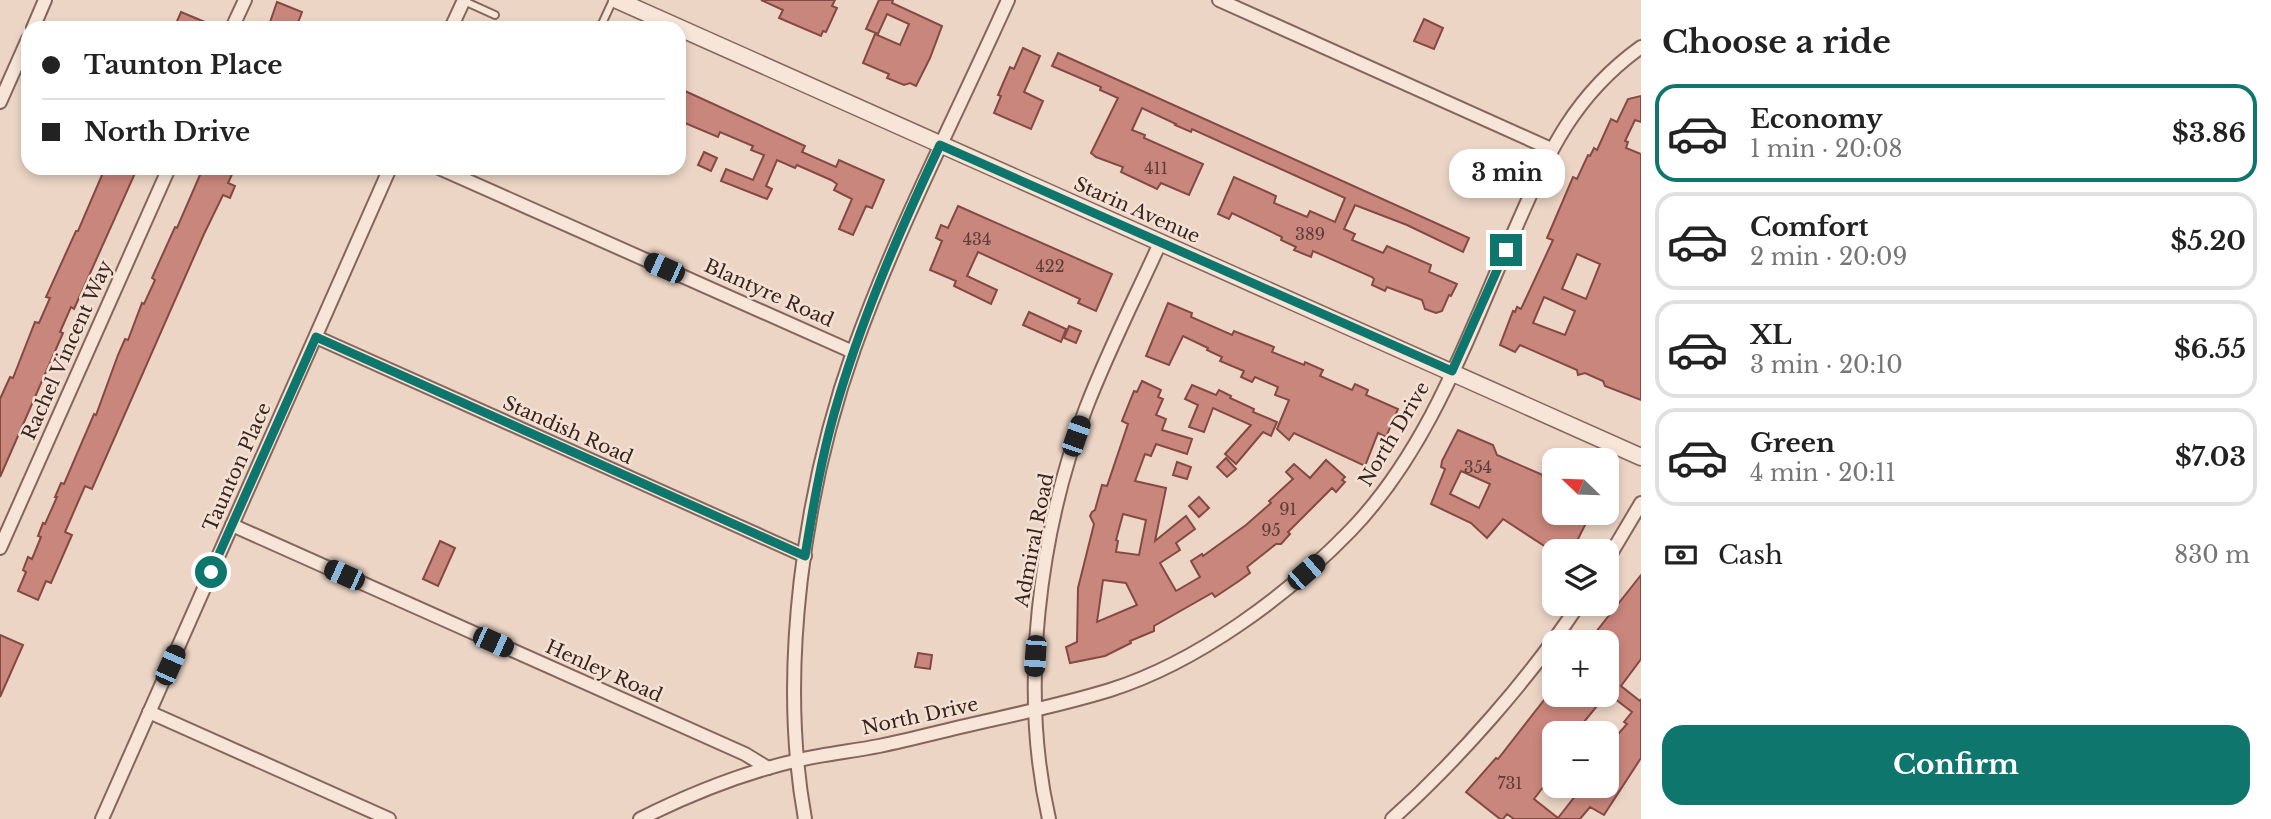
<!DOCTYPE html>
<meta charset="utf-8">
<style>
body{margin:0;font-family:"Libre Baskerville",serif;background:#f2f2f2;color:#222;height:100vh;display:flex;flex-direction:column;font-size:26px;white-space:nowrap}
*{box-sizing:border-box;margin:0}
p{font-size:23px;color:#767676}
.icon{flex:none;width:38px;height:38px;fill:none;stroke:currentColor;stroke-width:2;stroke-linecap:round;stroke-linejoin:round}
.map{position:relative;flex:1;overflow:hidden}
.panel{display:flex;flex-direction:column;background:#fff;width:630px}
.panel>*{flex:none}
.banner{position:absolute;left:21px;top:21px;width:665px;height:154px;border-radius:21px;box-shadow:0 4px 10px #0003;display:grid;align-content:center;height:154px;padding:0 21px;background:#fff}
.needle{width:46px;rotate:293deg}
.tools{position:absolute;left:1542px;top:448px;display:grid;gap:14px}
.tools a{display:grid;place-items:center;width:77px;height:77px;border-radius:14px;background:#fff;box-shadow:0 4px 10px #0003;font-size:35px}
.end{position:absolute;width:32px;height:32px;margin:-16px;border:9px solid #0f766e;background:#fff;box-shadow:0 0 0 4px #fff}
.from{border-radius:50%}
.bubble{position:absolute;height:49px;border-radius:21px;background:#fff;box-shadow:0 4px 10px #0003;font-size:23px;font-weight:700;line-height:49px;text-align:center}
.car{position:absolute;width:21px;height:42px;margin:-21px -10px;border-radius:9px;box-shadow:0 0 5px 2px #0007;background:linear-gradient(#222 24%,#8ab4d8 0 40%,#222 0 76%,#8ab4d8 0 86%,#222 0)}
.banner b{display:flex;align-items:center;gap:24px;height:66px;font-size:26px}
.banner b+b{border-top:2px solid #e0e0e0}
.banner i{width:18px;height:18px;background:#222}
ul{padding:0;list-style:none}
li{display:flex;align-items:center;gap:21px;height:98px;margin:0 14px 10px;padding:0 7px;border:4px solid #e0e0e0;border-radius:21px}
li div{flex:1}
li b{display:block;font-size:26px}
li em{font-style:normal;font-weight:700}
li.current{border-color:#0f766e}
li>.icon{width:63px;height:63px;stroke-width:1.5}
h2{padding:0 21px;font-size:32px;line-height:84px}
.pay{display:flex;align-items:center;gap:18px;height:77px;padding:0 21px;font-size:26px}
.pay p{margin-inline-start:auto}
.cta{display:flex;gap:14px;margin-top:auto;padding:14px 21px}
.cta a{flex:1;height:80px;border-radius:21px;background:#0f766e;color:#fff;font-size:28px;font-weight:700;line-height:80px;text-align:center}
main{display:flex;flex:1;min-height:0}
.map>svg:first-child{display:block}
</style>
<main>
<div class="map">
<svg width="1641" height="819" viewBox="0 0 1641 819">
<rect width="100%" height="100%" fill="#ecd5c5"/>
<!-- building -->
<g fill="#c9867c" stroke="#854943" stroke-width="2" fill-rule="evenodd">
<polygon points="761,0 835,0 832,6 837,8 826,32 823,31 821,36 779,18 783,10"/>
<polygon points="879,0 893,0 892,3 942,26 930,58 916,86 910,83 904,85 887,78 889,74 863,63 875,34 900,45 909,24 887,14 878,34 866,29"/>
<polygon points="277,2 302,12 296,28 268,28"/>
<polygon points="181,12 219,28 174,28"/>
<polygon points="1424,19 1443,28 1434,49 1414,41"/>
<polygon points="1023,48 1040,56 1024,92 1043,101 1031,129 994,113 1001,96 998,95 1010,67 1014,69"/>
<polygon points="1058,53 1469,238 1463,252 1407,225 1355,205 1344,229 1355,234 1352,240 1383,253 1387,246 1431,265 1429,272 1457,284 1451,296 1449,295 1442,311 1436,313 1425,309 1422,300 1387,287 1385,291 1372,285 1374,279 1372,277 1313,251 1311,257 1294,250 1296,247 1281,240 1282,237 1232,213 1229,219 1218,214 1234,177 1276,196 1274,203 1307,217 1310,211 1335,222 1345,198 1192,129 1191,132 1175,125 1176,124 1142,108 1132,130 1145,135 1144,138 1203,164 1189,195 1161,183 1157,189 1121,172 1123,167 1096,157 1091,153 1118,98 1100,90 1101,87 1052,66"/>
<polygon points="685,91 805,146 802,152 836,167 839,160 884,180 872,208 866,206 853,235 839,229 852,199 834,190 837,184 831,180 797,165 795,168 777,160 766,186 772,189 767,199 721,181 726,169 753,180 764,155 751,150 753,146 720,132 718,137 680,121 683,115 679,113 679,106"/>
<path d="M1641,96V122L1635,120L1625,141L1628,142L1626,148L1641,154V400L1605,386L1603,381L1585,373L1578,375L1577,370L1520,345L1515,352L1500,345L1513,311L1515,312L1517,307L1521,309L1553,240L1547,238L1573,177L1577,179L1588,155L1590,156L1594,148L1597,150L1611,119L1617,122L1628,99ZM1577,254L1600,264L1586,299L1562,289ZM1544,297L1575,311L1565,335L1533,323Z"/>
<polygon points="704,152 717,158 711,171 698,165"/>
<polygon points="105,168 129,168 136,171 74,309 71,307 60,332 63,333 0,477 0,399 10,377 13,378 35,322 39,323 50,298 46,297 76,231 78,231"/>
<polygon points="203,168 235,168 228,183 235,186 230,198 223,195 204,234 92,489 85,486 65,532 72,535 51,583 46,581 38,600 18,591 26,572 23,570 28,557 32,559 41,537 38,536 43,523 45,524 57,497 55,497 61,483 64,484 94,414 96,415 118,355 125,339 128,340 142,303 144,304 155,280 152,278 175,227 177,228"/>
<polygon points="958,206 1112,274 1096,311 1078,303 1080,299 978,252 967,276 997,290 991,304 954,286 956,281 930,270 942,241 936,238 941,225 948,228"/>
<polygon points="1168,303 1192,313 1191,317 1232,335 1234,331 1274,347 1272,352 1304,365 1305,362 1323,370 1320,376 1352,390 1355,384 1368,390 1366,395 1398,409 1386,437 1378,433 1365,466 1294,433 1289,440 1277,429 1289,400 1275,395 1278,387 1255,377 1252,382 1241,377 1244,371 1220,361 1222,357 1207,350 1208,348 1183,336 1169,365 1146,356"/>
<polygon points="1029,312 1066,329 1061,342 1023,325"/>
<polygon points="1069,326 1081,331 1076,343 1064,338"/>
<path d="M1142,381L1161,390L1158,397L1163,399L1156,415L1166,419L1162,430L1192,439L1187,454L1156,444L1151,456L1145,454L1135,481L1166,488L1155,541L1186,516L1195,529L1176,543L1180,550L1160,563L1176,591L1200,577L1191,561L1202,554L1203,556L1246,525L1271,503L1269,501L1293,479L1286,472L1294,464L1310,478L1326,460L1345,477L1342,480L1345,482L1336,492L1332,488L1288,532L1290,534L1281,544H1276L1247,567L1250,573L1239,581L1215,597L1212,593L1154,626V631L1130,641L1131,643L1105,656L1070,663L1066,647L1077,642L1078,588L1094,524L1090,516L1092,512L1095,510L1102,485L1107,486L1128,424L1122,421L1134,391L1137,392ZM1123,514L1146,520L1139,555L1116,552L1118,541L1116,540ZM1103,580L1126,583L1137,605L1097,622Z"/>
<polygon points="1192,385 1216,395 1219,390 1231,396 1230,398 1254,409 1253,412 1277,422 1271,436 1263,432 1236,464 1225,454 1251,425 1213,408 1204,432 1189,427 1198,405 1185,399"/>
<path d="M1458,430L1493,445L1497,455L1554,480V513H1591L1572,551H1561L1551,544L1549,549L1503,519L1487,538L1471,523L1431,504L1445,469L1441,467L1442,461ZM1461,471L1490,484L1479,508L1450,494Z"/>
<polygon points="1226,458 1236,469 1227,477 1217,467"/>
<polygon points="1177,462 1191,467 1187,479 1173,475"/>
<polygon points="1199,497 1209,508 1199,517 1189,506"/>
<polygon points="440,541 455,548 438,586 423,579"/>
<polygon points="1641,575 1641,659 1621,686 1640,701 1641,699 1641,758 1604,815 1590,807 1580,819 1514,819 1507,814 1503,819 1500,819 1466,792 1496,758 1498,759 1548,695 1606,695 1575,733 1554,733 1554,773 1534,799 1558,818 1583,786 1606,786 1606,748 1627,724 1624,722 1632,712 1606,692 1606,642 1588,642"/>
<polygon points="0,635 23,645 0,697"/>
<polygon points="918,653 932,655 930,669 915,667"/>
</g>
<g fill="none" stroke-linecap="round" stroke-linejoin="round">
<defs>
<g id="service">
<polyline points="464,1 495,15"/>
<polyline points="600,28 613,0"/>
</g>
<g id="minor">
<polyline points="1219,0 1551,149"/>
<polyline points="33,28 45,0"/>
<polyline points="232,28 245,0"/>
<polyline points="451,28 464,0"/>
<polyline points="0,102 28,39"/>
<polyline points="439,168 853,352"/>
<polyline points="316,337 805,556"/>
<polyline points="232,525 745,754 768,768"/>
<polyline points="0,548 169,168"/>
<polyline points="1606,562 1641,503"/>
<polyline points="149,712 389,819"/>
<polyline points="102,819 390,168"/>
<path d="M640,819C690,794 745,772 799,760C825,754 853,751 879,746C917,738 954,728 991,720C1031,711 1071,702 1110,690C1198,662 1287,596 1351,530C1429,449 1468,336 1513,234C1547,157 1570,98 1641,47"/>
<path d="M805,819C778,671 804,490 854,349C897,229 956,116 1008,0"/>
<path d="M1049,819C1019,689 1039,532 1086,408C1108,351 1135,298 1160,243"/>
<path d="M1392,819C1458,760 1530,678 1579,604"/>
</g>
<polyline id="tertiary" points="617,0 1641,457"/>
</defs>
<!-- service casing -->
<use href="#service" stroke="#86665c" stroke-width="10"/>
<!-- minor casing -->
<use href="#minor" stroke="#86665c" stroke-width="16"/>
<!-- tertiary casing -->
<use href="#tertiary" stroke="#86665c" stroke-width="19"/>
<!-- service -->
<use href="#service" stroke="#f7e5d8" stroke-width="6"/>
<!-- minor -->
<use href="#minor" stroke="#f7e5d8" stroke-width="12"/>
<!-- tertiary -->
<use href="#tertiary" stroke="#f7e5d8" stroke-width="16"/>
</g>
<g fill="none" stroke-linecap="round" stroke-linejoin="round">
<!-- route -->
<path stroke="#0f766e" stroke-width="9" d="M211,572L316,337L805,556C813,508 821,460 834,414C860,322 899,232 940,145L1452,371L1506,250"/>
</g>
<g text-anchor="middle" dominant-baseline="central" stroke-width="5" stroke-linejoin="round" paint-order="stroke">
<!-- number labels -->
<g font-size="16" fill="#5c3c36">
<text x="1156" y="168">411</text>
<text x="1310" y="234">389</text>
<text x="977" y="239">434</text>
<text x="1050" y="266">422</text>
<text x="1478" y="467">354</text>
<text x="1288" y="509">91</text>
<text x="1271" y="530">95</text>
<text x="1510" y="783">731</text>
</g>
<!-- street labels -->
<g font-size="19" fill="#37241f" stroke="#f4e1d4">
<text transform="translate(1137 210) rotate(24)">Starin Avenue</text>
<text transform="translate(769 293) rotate(24)">Blantyre Road</text>
<text transform="translate(67 350) rotate(-66)">Rachel Vincent Way</text>
<text transform="translate(568 430) rotate(24)">Standish Road</text>
<text transform="translate(1394 434) rotate(-59)">North Drive</text>
<text transform="translate(237 467) rotate(-66)">Taunton Place</text>
<text transform="translate(1034 540) rotate(-79)">Admiral Road</text>
<text transform="translate(604 671) rotate(24)">Henley Road</text>
<text transform="translate(920 716) rotate(-12)">North Drive</text>
</g>
</g>
</svg>
<div class="tools">
<a><svg class="needle" viewBox="-14 -14 28 28"><path d="M0-13l5 13h-10z" fill="#e53935"/><path d="M0 13l5-13h-10z" fill="#767676"/></svg></a>
<a><svg class="icon" aria-label="layers" viewBox="0 0 24 24"><path d="M12 4l9 5-9 5-9-5zM3 14l9 5 9-5"/></svg></a>
<a>+</a>
<a>−</a>
</div>
<i class="end from" style="left:211px;top:572px"></i>
<i class="end" style="left:1506px;top:250px"></i>
<div class="bubble" style="left:1449px;top:149px;width:116px">3 min</div>
<i class="car" style="left:664px;top:268px;rotate:294deg"></i>
<i class="car" style="left:1076px;top:436px;rotate:19deg"></i>
<i class="car" style="left:1306px;top:572px;rotate:49deg"></i>
<i class="car" style="left:344px;top:575px;rotate:294deg"></i>
<i class="car" style="left:493px;top:642px;rotate:114deg"></i>
<i class="car" style="left:1035px;top:656px;rotate:184deg"></i>
<i class="car" style="left:170px;top:665px;rotate:24deg"></i>
<div class="banner">
<b><i class="from"></i>Taunton Place</b>
<b><i></i>North Drive</b>
</div>
</div>
<section class="panel">
<h2>Choose a ride</h2>
<ul>
<li class="current"><svg class="icon" aria-label="car" viewBox="0 0 24 24"><path d="M5 17H2v-5l4-1 3-4h7l3 4 3 1v5h-3M9 17h6M6 11h13"/><circle cx="7" cy="17" r="2"/><circle cx="17" cy="17" r="2"/></svg><div><b>Economy</b><p>1 min · 20:08</p></div><em>$3.86</em></li>
<li><svg class="icon" aria-label="car" viewBox="0 0 24 24"><path d="M5 17H2v-5l4-1 3-4h7l3 4 3 1v5h-3M9 17h6M6 11h13"/><circle cx="7" cy="17" r="2"/><circle cx="17" cy="17" r="2"/></svg><div><b>Comfort</b><p>2 min · 20:09</p></div><em>$5.20</em></li>
<li><svg class="icon" aria-label="car" viewBox="0 0 24 24"><path d="M5 17H2v-5l4-1 3-4h7l3 4 3 1v5h-3M9 17h6M6 11h13"/><circle cx="7" cy="17" r="2"/><circle cx="17" cy="17" r="2"/></svg><div><b>XL</b><p>3 min · 20:10</p></div><em>$6.55</em></li>
<li><svg class="icon" aria-label="car" viewBox="0 0 24 24"><path d="M5 17H2v-5l4-1 3-4h7l3 4 3 1v5h-3M9 17h6M6 11h13"/><circle cx="7" cy="17" r="2"/><circle cx="17" cy="17" r="2"/></svg><div><b>Green</b><p>4 min · 20:11</p></div><em>$7.03</em></li>
</ul>
<div class="pay"><svg class="icon" aria-label="cash" viewBox="0 0 24 24"><path d="M3 7h18v10H3z"/><circle cx="12" cy="12" r="2"/></svg>Cash<p>830 m</p></div>
<div class="cta"><a>Confirm</a></div>
</section>
</main>
